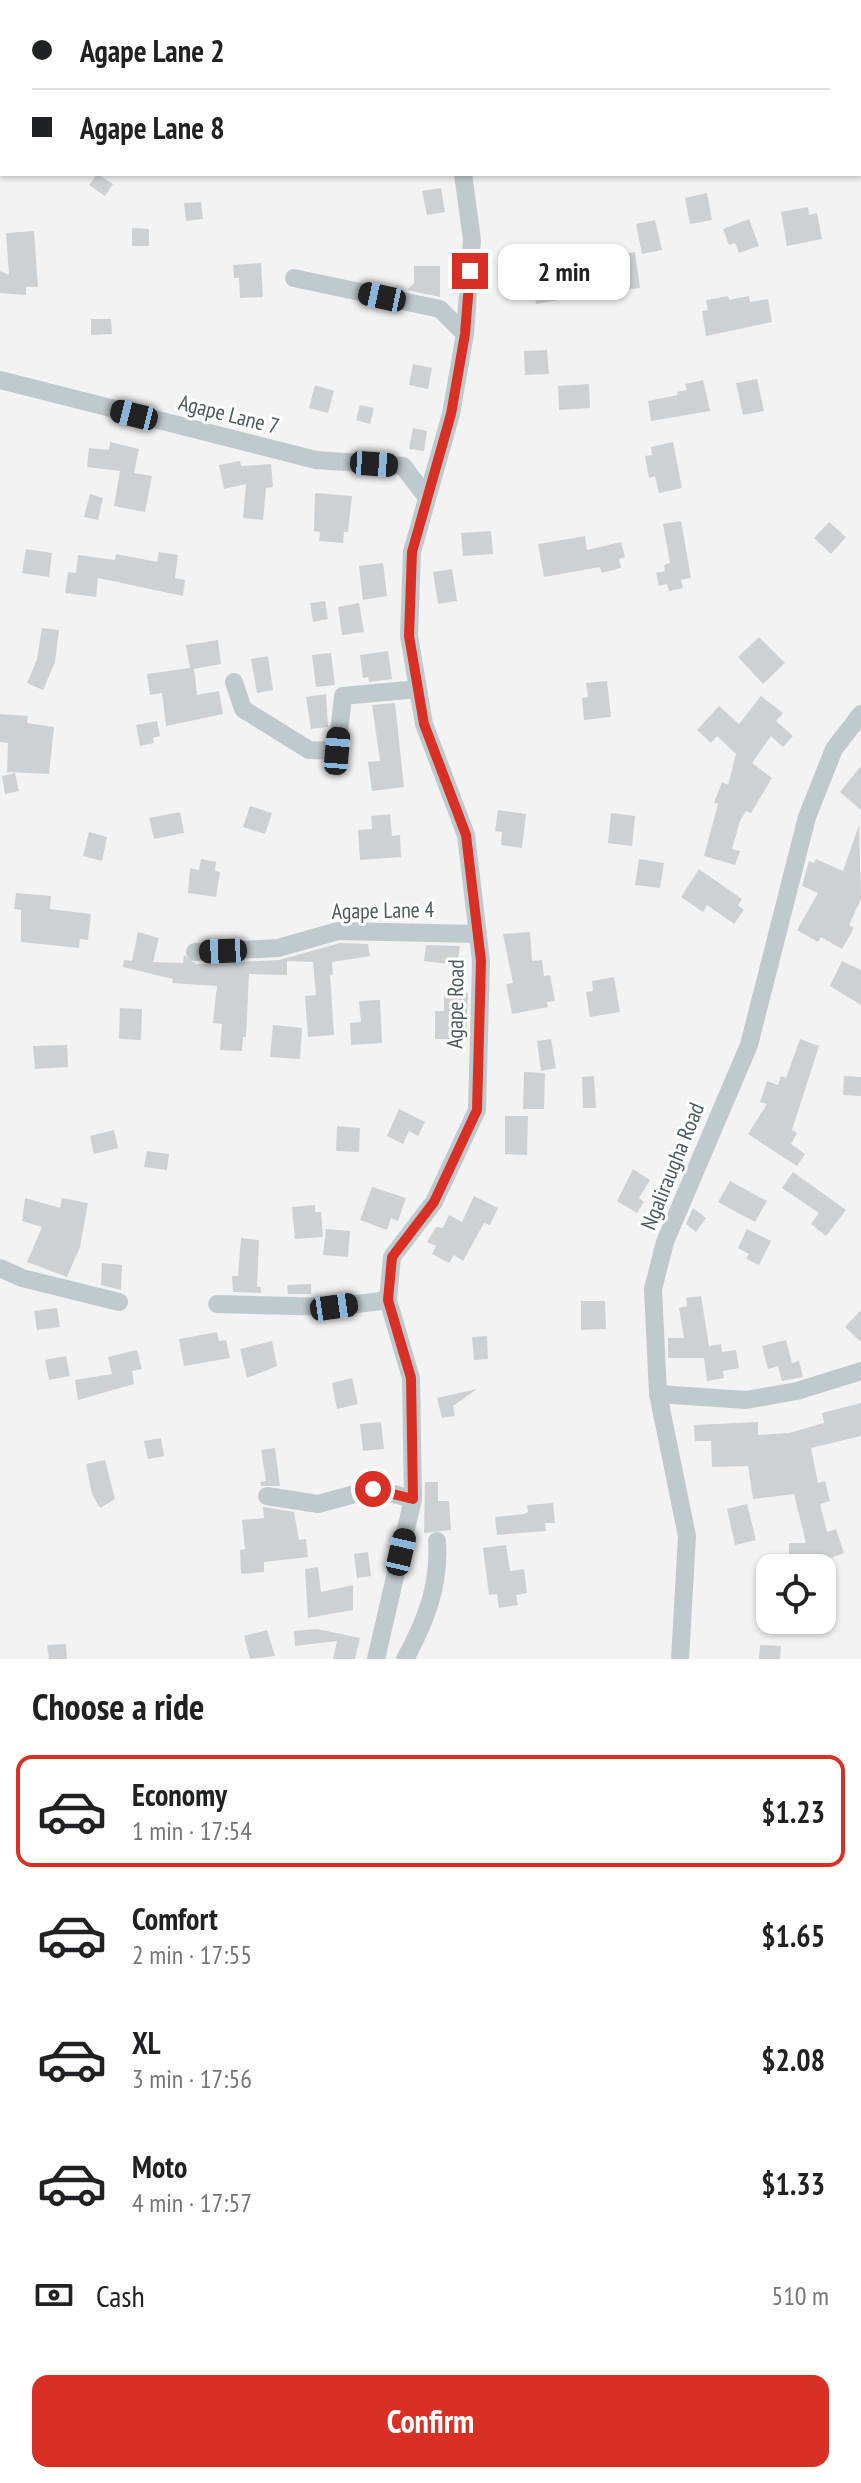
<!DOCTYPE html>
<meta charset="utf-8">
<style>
body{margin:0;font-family:"PT Sans Narrow",sans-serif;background:#f2f2f2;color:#202124;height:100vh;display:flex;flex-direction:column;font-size:30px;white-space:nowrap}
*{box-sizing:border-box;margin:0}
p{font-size:26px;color:#757577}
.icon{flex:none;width:44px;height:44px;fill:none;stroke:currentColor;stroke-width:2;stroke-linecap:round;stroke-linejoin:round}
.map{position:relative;height:1659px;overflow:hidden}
.panel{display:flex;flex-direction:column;background:#fff;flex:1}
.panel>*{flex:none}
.guide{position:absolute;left:0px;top:0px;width:862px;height:176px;box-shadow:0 2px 6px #0004;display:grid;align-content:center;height:176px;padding:0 32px;background:#fff}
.tools{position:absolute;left:756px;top:1554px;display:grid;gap:16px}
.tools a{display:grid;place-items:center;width:80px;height:80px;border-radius:16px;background:#fff;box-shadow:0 2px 6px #0004;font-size:40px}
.end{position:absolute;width:36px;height:36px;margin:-18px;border:10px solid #d93025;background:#fff;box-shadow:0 0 0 4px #fff}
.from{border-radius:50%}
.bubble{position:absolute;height:56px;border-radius:16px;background:#fff;box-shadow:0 2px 6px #0004;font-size:26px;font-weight:800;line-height:56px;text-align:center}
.car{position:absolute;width:24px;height:48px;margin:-24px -12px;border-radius:10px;box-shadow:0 0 6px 2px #0007;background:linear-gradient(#222 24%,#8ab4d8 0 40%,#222 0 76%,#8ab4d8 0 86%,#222 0)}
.guide b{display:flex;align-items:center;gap:28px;height:76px;font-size:30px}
.guide b+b{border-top:2px solid #e0e0e0}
.guide i{width:20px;height:20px;background:#202124}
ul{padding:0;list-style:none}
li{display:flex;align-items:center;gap:24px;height:112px;margin:0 16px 12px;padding:0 16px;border:4px solid transparent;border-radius:16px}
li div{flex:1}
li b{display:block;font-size:30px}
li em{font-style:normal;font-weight:800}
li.on{border-color:#d93025}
li>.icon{width:72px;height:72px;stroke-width:1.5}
h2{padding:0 32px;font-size:36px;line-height:96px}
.pay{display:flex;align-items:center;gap:20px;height:88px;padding:0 32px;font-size:30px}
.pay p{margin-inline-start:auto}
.cta{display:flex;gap:16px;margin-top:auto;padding:16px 32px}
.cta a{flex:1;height:92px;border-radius:16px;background:#d93025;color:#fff;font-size:32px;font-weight:800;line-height:92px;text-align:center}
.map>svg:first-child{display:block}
</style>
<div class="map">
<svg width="861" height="1659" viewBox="0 0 861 1659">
<rect width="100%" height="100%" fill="#f4f3f3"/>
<!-- building -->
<g fill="#cdd1d4">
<polygon points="97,174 113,184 105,196 89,185"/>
<polygon points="441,188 445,212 427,215 422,191"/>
<polygon points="707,193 712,220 690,224 685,198"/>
<polygon points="201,202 203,219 186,221 184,203"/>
<polygon points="808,207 809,215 817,213 822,239 787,246 781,212"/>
<polygon points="749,219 759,246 739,253 735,243 729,245 723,229"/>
<polygon points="655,220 662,250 642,254 636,224"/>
<polygon points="132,228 149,229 149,246 132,246"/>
<polygon points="34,231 38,287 26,287 26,295 0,293 0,271 9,275 6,233"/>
<polygon points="635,252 640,288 603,293 601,273 609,272 607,256"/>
<polygon points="261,263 263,297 240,298 239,278 234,278 233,265"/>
<polygon points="560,263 566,299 536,304 533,285 542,283 539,266"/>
<polygon points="414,266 440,266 440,297 407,290 414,283"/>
<polygon points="728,296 729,300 749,296 750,302 768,299 772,322 706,336 702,311 708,310 706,300"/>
<polygon points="91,319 111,319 112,334 91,335"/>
<polygon points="547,350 549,374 525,375 524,351"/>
<polygon points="413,364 432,368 428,389 409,385"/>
<polygon points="757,379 764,411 743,415 736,383"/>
<polygon points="703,380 710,411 651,421 648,401 678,395 677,392 687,390 685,384"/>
<polygon points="589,384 590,408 559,410 558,386"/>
<polygon points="315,385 334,391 328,413 309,408"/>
<polygon points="360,405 374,408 370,424 356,420"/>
<polygon points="413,428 427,431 424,451 409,449"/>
<polygon points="110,442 139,449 134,473 152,476 145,512 114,506 120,471 87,467 89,448 109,450"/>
<polygon points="673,442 682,488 659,493 655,476 649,478 645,456 652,455 651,447"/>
<polygon points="240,461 241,466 271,464 273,487 266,488 263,520 243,518 246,484 224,489 219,465"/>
<polygon points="315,493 352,496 348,532 344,532 343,543 319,541 320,532 314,531"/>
<polygon points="90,494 103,498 98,520 84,517"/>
<polygon points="681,521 691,578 681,580 683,588 669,591 667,584 659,586 656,573 665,571 664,565 670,563 663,524"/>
<polygon points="829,522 846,537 831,554 814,538"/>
<polygon points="491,531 493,554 463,556 461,533"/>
<polygon points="585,536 587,550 621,542 625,557 619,559 621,568 602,573 600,567 544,577 538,544"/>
<polygon points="26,549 52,553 49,577 22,573"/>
<polygon points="159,552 178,555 175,578 185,580 183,596 98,578 96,597 65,593 68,572 76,573 78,555 115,560 116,554 157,562"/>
<polygon points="383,563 387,596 363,600 359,566"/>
<polygon points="452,569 457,601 438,604 433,572"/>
<polygon points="325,601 328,619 313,622 310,603"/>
<polygon points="359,603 364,632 342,635 338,607"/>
<polygon points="42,628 59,630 55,662 43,690 27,683 37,659"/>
<polygon points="759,637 785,663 763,684 738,657"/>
<polygon points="218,640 221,664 194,669 197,695 219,691 223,714 166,726 162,693 150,695 147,674 190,668 186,645"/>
<polygon points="388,651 392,679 369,682 368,677 363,678 360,655"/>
<polygon points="331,653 335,685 316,687 312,655"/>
<polygon points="268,656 273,690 257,693 251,659"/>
<polygon points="607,681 611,717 584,720 582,698 588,697 586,683"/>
<polygon points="326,694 328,727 311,729 306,697"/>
<polygon points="761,696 783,713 776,721 793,736 783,747 771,736 752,763 772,778 751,813 746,811 740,821 732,849 740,851 735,865 704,856 718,804 714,803 722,782 728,785 736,754 717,736 711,743 697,730 719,706 739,724"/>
<polygon points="395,703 404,787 372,791 368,762 380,761 372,705"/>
<polygon points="0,714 28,716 27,723 54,727 49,774 7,772 8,743 0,742"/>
<polygon points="157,721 160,736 153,738 154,743 140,746 136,725"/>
<polygon points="861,766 861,810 840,792"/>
<polygon points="15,773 19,791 5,794 2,776"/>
<polygon points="250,806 272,813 265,834 243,827"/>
<polygon points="498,810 526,814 522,848 501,845 502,832 495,831"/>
<polygon points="180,812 184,833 154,839 149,818"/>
<polygon points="611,813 635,816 632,846 608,843"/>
<polygon points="390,814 392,836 400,835 401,857 360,860 358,830 372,829 371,816"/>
<polygon points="859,825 861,899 849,925 854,928 842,949 821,937 818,942 797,930 818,893 802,886 809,861 814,863 816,859 843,871"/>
<polygon points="89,832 107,837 102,861 83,856"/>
<polygon points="201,859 216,862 215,871 220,872 216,897 188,893 190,868 199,870"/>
<polygon points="639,859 664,863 660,888 635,885"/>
<polygon points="699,869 742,899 738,905 744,910 734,924 707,905 703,912 681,897"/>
<polygon points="16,893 51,896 50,909 91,914 88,940 80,939 79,948 21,942 21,910 14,909"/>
<polygon points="138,932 159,938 153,962 183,963 184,955 196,964 279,960 340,943 368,944 370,956 332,962 333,974 330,975 334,1035 308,1037 305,996 316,995 313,962 287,961 287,975 249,974 246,1037 243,1037 242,1051 220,1050 222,1024 213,1023 217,986 172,983 173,979 123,967 124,960 132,961"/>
<polygon points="530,932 532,961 542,960 544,976 550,975 555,1001 547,1002 548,1007 512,1014 506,984 513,983 503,934"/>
<polygon points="426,945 460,946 457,965 424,961"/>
<polygon points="842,961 861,970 861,1005 830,986"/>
<polygon points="614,977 620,1012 590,1017 586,992 593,991 592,981"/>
<polygon points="444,993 468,993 466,1039 435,1039 435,1011 444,1011"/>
<polygon points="380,1000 382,1043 351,1045 350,1023 361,1022 359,1001"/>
<polygon points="120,1008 142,1009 141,1040 119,1039"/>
<polygon points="273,1025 302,1028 300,1059 270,1057"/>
<polygon points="551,1039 556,1068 541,1071 537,1041"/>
<polygon points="800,1039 819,1046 792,1130 797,1133 791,1144 805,1154 797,1166 748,1134 767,1104 760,1102 767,1081 778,1085 781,1076 786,1078"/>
<polygon points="67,1045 68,1067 35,1069 33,1046"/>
<polygon points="524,1072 545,1073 544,1109 523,1109"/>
<polygon points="594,1076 596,1108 583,1108 582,1077"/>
<polygon points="844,1076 861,1077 861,1096 843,1095"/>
<polygon points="399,1109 425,1122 418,1136 409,1131 403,1144 387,1136"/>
<polygon points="505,1116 528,1116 527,1155 505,1154"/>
<polygon points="337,1126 360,1128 359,1152 336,1151"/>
<polygon points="114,1130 118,1148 94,1154 90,1136"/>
<polygon points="147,1151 169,1154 167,1170 144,1167"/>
<polygon points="633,1169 650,1180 639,1198 644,1202 637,1213 617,1201"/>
<polygon points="793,1172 846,1210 826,1236 811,1224 819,1213 782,1188"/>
<polygon points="730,1181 767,1201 755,1222 718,1202"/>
<polygon points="372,1187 406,1198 398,1221 391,1218 387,1230 360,1220"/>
<polygon points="474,1196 498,1208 490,1225 484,1223 463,1261 454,1255 449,1263 432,1254 436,1246 427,1242 436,1227 443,1228 449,1215 462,1222"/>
<polygon points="25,1198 60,1208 62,1198 88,1203 80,1247 67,1277 27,1262 42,1227 22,1221"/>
<polygon points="315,1205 315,1212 321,1212 323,1237 295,1239 292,1207"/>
<polygon points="693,1208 706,1218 696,1232 686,1224"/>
<polygon points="326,1229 350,1231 348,1257 323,1255"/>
<polygon points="747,1229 771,1241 759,1265 746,1259 749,1254 738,1248"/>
<polygon points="241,1238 259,1240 257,1287 261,1287 261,1293 233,1292 232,1276 238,1276"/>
<polygon points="102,1263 122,1265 121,1290 101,1285"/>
<polygon points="311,1284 311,1294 288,1294 287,1285"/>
<polygon points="701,1296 709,1346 721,1344 722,1352 736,1350 739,1368 723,1371 724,1378 707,1381 704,1358 668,1358 668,1338 684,1338 679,1308 687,1306 686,1298"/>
<polygon points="581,1301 605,1301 606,1329 581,1330"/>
<polygon points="57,1308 60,1327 37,1330 34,1311"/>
<polygon points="861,1310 861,1342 845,1327"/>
<polygon points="217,1332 219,1341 226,1340 230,1358 184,1366 179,1339"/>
<polygon points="487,1336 488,1359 474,1360 472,1337"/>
<polygon points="786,1340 792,1363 799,1361 803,1377 782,1381 778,1366 768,1369 762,1346"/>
<polygon points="272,1341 277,1366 247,1378 240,1349"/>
<polygon points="137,1350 142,1369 132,1371 134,1384 78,1400 75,1380 112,1374 108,1357"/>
<polygon points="66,1356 70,1376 49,1380 45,1360"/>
<polygon points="352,1378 358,1404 337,1409 332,1383"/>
<polygon points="477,1389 453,1406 455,1416 442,1418 437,1398"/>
<polygon points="861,1403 861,1436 811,1448 818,1483 825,1481 830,1501 820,1504 827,1532 836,1529 844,1553 814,1564 789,1563 789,1543 806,1543 794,1494 753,1499 748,1466 712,1467 711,1441 695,1441 694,1425 758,1422 758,1435 789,1433 824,1423 822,1413"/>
<polygon points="381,1422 384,1449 363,1451 360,1424"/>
<polygon points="161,1438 164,1456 148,1459 144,1441"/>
<polygon points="275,1448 280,1486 261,1486 260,1482 266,1481 261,1450"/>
<polygon points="105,1460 115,1499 100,1508 92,1494 86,1464"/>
<polygon points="425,1482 438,1482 438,1501 449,1501 451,1530 424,1533"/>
<polygon points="553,1503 555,1523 545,1523 546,1531 497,1535 495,1517 524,1514 528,1512 527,1505"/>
<polygon points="747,1504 756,1540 735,1545 727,1509"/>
<polygon points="263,1507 294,1512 299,1540 306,1539 308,1557 264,1562 264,1572 241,1574 240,1550 245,1549 242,1520 264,1518"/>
<polygon points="506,1545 510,1571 524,1569 527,1593 516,1595 518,1605 499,1608 497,1594 489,1595 483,1548"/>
<polygon points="368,1552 371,1576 357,1578 354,1554"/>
<polygon points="318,1567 321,1592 353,1585 353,1610 308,1618 305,1569"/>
<polygon points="317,1629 360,1638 355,1659 333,1659 337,1641 295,1646 294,1631"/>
<polygon points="267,1630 275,1656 250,1659 244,1636"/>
<polygon points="66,1644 67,1659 49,1659 47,1645"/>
<polygon points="760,1645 781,1646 780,1659 759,1659"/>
</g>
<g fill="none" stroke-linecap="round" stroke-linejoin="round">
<!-- minor -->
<g stroke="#bfcace" stroke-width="18">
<polyline points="294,278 440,309 465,334"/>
<polyline points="0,380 316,460 403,466 425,495"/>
<polyline points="234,682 243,709 309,750 337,751 343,696 418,689"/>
<polyline points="195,952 278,948 338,931 478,934"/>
<polyline points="0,1268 22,1278 119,1302"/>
<polyline points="217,1304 334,1307 388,1300"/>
<polyline points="658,1394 746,1400 797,1391 861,1371"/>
<polyline points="267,1496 318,1504 373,1489 413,1499"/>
<polyline points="376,1659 413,1499 411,1378 388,1300 392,1257 434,1202 477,1110 481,961 466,835 424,724 409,636 412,552 451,414 465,334 472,240 463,174"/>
<path d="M405,1659C426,1621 440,1585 437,1541"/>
<polyline points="680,1659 687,1536 658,1394 653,1289 665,1242 749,1045 807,817 834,749 861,714"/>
</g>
</g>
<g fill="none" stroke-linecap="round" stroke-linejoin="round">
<!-- route -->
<polyline stroke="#d93025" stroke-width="10" points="373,1489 413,1499 411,1378 388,1300 392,1257 434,1202 477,1110 481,961 466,835 424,724 409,636 412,552 451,414 465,334 470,271"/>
</g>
<g text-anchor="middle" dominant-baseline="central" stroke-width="6" stroke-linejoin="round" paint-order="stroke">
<!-- street labels -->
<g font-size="22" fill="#4b5a5f" stroke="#fff">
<text transform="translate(229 414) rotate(14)">Agape Lane 7</text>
<text transform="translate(383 910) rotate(-1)">Agape Lane 4</text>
<text transform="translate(455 1004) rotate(-89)">Agape Road</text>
<text transform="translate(672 1166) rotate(-68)">Ngaliraugha Road</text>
</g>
</g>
</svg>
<div class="tools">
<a><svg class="icon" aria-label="locate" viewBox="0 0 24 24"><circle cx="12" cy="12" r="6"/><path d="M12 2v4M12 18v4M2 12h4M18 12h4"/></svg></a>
</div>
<i class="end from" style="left:373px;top:1489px"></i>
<i class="end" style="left:470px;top:271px"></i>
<div class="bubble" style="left:498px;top:244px;width:132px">2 min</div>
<i class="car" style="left:382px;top:297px;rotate:282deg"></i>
<i class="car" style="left:134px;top:415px;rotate:284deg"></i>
<i class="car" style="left:374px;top:464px;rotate:94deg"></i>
<i class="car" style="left:337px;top:751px;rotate:5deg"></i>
<i class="car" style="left:223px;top:951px;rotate:268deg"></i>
<i class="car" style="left:334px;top:1307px;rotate:82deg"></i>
<i class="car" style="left:401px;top:1552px;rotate:13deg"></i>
<div class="guide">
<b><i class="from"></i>Agape Lane 2</b>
<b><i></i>Agape Lane 8</b>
</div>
</div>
<section class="panel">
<h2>Choose a ride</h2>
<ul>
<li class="on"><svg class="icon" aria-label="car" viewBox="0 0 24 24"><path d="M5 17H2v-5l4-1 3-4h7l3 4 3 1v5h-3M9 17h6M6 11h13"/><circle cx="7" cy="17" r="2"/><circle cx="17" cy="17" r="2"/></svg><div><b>Economy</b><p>1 min · 17:54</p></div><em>$1.23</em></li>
<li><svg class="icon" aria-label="car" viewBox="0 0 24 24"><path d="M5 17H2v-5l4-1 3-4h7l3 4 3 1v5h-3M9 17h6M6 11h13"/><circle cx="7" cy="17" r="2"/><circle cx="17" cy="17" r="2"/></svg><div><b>Comfort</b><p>2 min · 17:55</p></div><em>$1.65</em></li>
<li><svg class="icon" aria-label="car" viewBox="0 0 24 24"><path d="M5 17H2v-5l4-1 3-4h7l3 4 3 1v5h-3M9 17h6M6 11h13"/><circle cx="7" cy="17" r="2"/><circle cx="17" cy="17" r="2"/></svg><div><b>XL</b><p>3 min · 17:56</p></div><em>$2.08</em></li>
<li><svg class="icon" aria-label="car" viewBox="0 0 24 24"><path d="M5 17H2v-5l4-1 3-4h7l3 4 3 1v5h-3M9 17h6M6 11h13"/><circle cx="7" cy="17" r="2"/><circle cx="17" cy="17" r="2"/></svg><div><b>Moto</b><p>4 min · 17:57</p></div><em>$1.33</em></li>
</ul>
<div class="pay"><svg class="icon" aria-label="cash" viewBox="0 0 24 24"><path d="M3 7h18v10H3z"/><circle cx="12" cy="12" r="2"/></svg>Cash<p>510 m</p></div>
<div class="cta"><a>Confirm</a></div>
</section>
